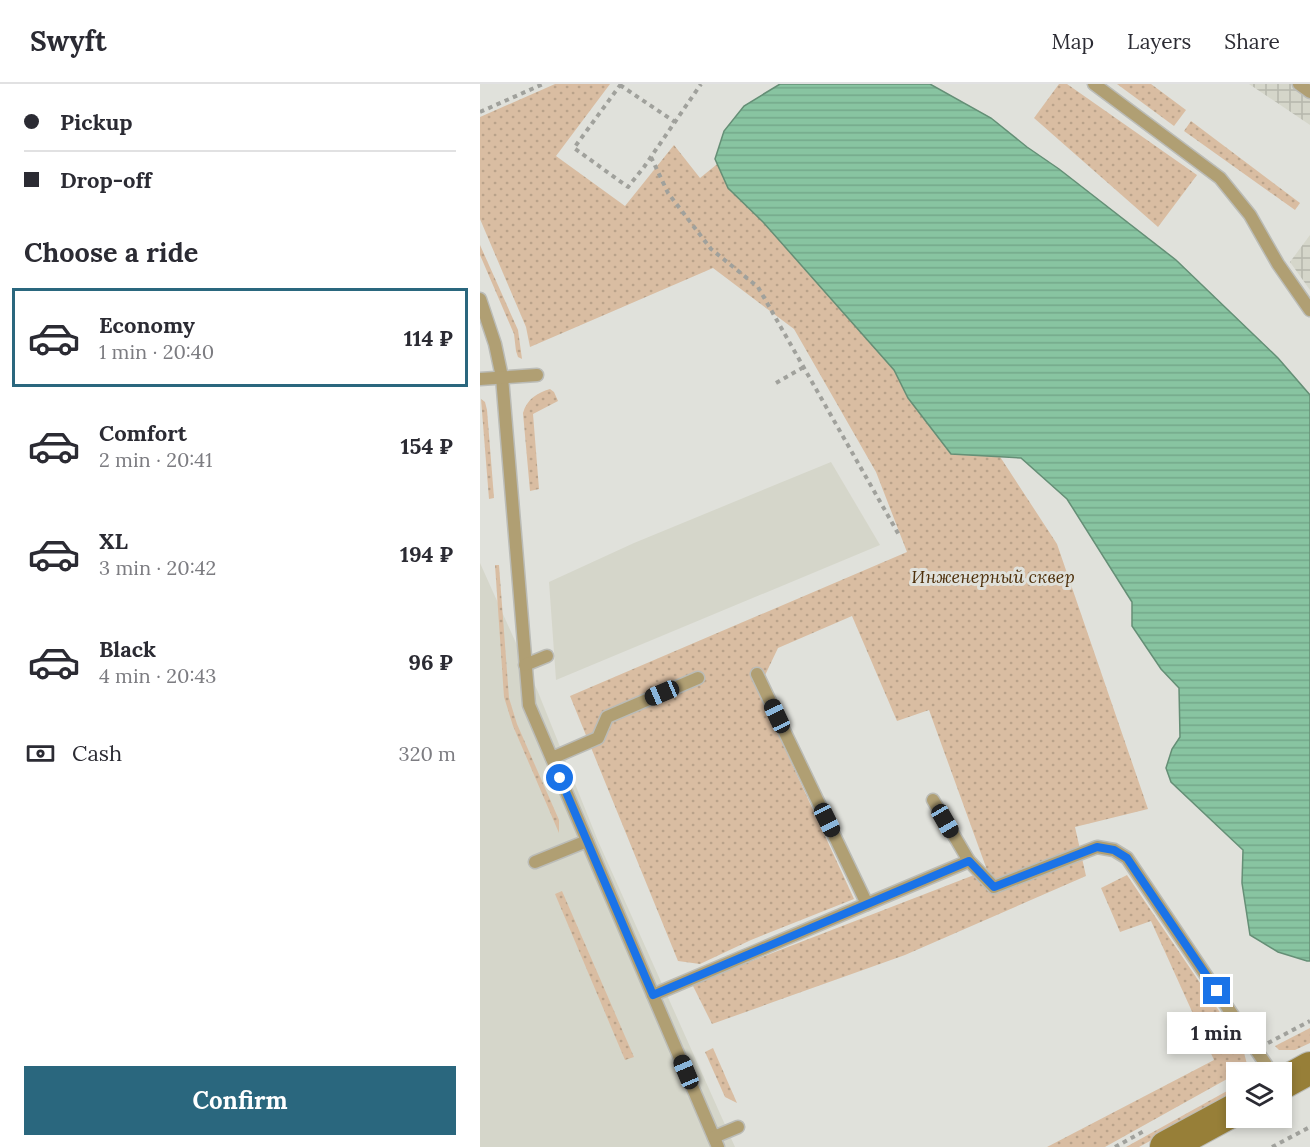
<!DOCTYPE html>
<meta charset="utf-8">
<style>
body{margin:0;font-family:Lora,serif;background:#f2f2f3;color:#2b2b33;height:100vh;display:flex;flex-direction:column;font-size:22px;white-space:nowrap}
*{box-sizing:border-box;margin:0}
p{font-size:20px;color:#7c7c81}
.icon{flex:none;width:33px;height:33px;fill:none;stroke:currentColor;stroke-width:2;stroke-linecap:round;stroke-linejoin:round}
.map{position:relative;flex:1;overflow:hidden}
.drawer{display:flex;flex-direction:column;background:#fff;width:480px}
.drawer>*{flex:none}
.banner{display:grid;align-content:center;height:132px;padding:0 24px;background:#fff}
.fabs{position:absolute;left:746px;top:978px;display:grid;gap:12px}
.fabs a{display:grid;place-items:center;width:66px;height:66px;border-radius:0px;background:#fff;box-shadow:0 3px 9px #0003;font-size:30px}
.end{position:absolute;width:27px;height:27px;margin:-14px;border:8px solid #1a73e8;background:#fff;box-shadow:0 0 0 3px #fff}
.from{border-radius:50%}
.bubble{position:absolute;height:42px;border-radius:0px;background:#fff;box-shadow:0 3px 9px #0003;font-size:20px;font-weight:700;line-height:42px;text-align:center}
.car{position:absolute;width:18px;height:36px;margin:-18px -9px;border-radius:8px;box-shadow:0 0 4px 2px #0007;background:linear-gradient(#222 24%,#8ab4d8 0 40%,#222 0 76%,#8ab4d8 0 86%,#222 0)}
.banner b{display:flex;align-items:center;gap:21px;height:57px;font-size:22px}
.banner b+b{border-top:2px solid #e1e1e2}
.banner i{width:15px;height:15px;background:#2b2b33}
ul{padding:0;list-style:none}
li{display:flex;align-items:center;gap:18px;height:99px;margin:0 12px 9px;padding:0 12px;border:3px solid transparent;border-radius:0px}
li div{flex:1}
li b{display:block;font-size:22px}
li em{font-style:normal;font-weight:700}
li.on{border-color:#2a677e}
li>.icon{width:54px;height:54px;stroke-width:1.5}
h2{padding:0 24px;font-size:27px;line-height:72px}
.pay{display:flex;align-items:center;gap:15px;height:66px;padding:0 24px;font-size:22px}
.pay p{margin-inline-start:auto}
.button{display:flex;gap:12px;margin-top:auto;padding:12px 24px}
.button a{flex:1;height:69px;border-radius:0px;background:#2a677e;color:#fff;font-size:24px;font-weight:700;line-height:69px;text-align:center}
header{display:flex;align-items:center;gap:36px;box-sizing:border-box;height:84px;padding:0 30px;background:#fff;border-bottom:2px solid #e1e1e2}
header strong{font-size:28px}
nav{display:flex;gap:33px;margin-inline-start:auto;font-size:21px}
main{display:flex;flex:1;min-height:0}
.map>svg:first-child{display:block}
</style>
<header>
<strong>Swyft</strong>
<nav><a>Map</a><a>Layers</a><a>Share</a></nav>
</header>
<main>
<section class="drawer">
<div class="banner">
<b><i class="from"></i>Pickup</b>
<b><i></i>Drop-off</b>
</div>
<h2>Choose a ride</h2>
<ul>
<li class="on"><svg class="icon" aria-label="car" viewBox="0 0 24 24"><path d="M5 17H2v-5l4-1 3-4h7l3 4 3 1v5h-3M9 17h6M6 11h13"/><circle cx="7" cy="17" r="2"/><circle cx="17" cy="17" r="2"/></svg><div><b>Economy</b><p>1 min · 20:40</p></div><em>114 ₽</em></li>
<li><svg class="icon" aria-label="car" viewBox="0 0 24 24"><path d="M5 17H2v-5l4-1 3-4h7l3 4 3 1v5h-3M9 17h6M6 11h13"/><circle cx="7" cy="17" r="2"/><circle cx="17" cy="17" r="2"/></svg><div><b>Comfort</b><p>2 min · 20:41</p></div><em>154 ₽</em></li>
<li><svg class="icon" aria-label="car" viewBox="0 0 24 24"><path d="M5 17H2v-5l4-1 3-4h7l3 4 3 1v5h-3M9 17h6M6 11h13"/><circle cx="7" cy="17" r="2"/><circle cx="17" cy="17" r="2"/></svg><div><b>XL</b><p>3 min · 20:42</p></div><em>194 ₽</em></li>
<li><svg class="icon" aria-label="car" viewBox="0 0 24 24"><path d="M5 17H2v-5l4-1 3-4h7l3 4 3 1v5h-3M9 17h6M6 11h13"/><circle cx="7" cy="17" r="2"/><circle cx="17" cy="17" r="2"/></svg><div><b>Black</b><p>4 min · 20:43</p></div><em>96 ₽</em></li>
</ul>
<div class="pay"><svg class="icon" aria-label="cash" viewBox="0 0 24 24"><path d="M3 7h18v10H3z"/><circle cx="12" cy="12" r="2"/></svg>Cash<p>320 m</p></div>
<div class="button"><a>Confirm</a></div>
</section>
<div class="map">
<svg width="830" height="1063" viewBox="0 0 830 1063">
<defs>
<pattern id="industrial-grid" width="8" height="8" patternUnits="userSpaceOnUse" patternTransform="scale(1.5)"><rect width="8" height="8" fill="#d5d6ca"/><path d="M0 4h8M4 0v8" fill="none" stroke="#b6b7ac"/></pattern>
<pattern id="grass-dots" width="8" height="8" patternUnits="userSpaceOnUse" patternTransform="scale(1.5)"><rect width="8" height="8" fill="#d9bda2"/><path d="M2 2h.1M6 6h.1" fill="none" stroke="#b9a28a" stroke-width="1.8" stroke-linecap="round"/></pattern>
<pattern id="water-rules" width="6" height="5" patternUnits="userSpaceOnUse" patternTransform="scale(1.5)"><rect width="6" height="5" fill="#88c4a1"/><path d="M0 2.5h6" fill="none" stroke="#74a88a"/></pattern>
</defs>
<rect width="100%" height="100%" fill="#e0e1db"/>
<!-- built -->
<g fill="#d5d6ca">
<polygon points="351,378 400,461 76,596 69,498 154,459"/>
<polygon points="0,479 58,608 118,757 255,1063 0,1063"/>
</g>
<!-- industrial -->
<g fill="url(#industrial-grid)">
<polygon points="769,0 830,0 830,41"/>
<polygon points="830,151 830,206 810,178"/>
</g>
<!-- grass -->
<g fill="url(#grass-dots)">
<polygon points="75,0 130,0 76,72 145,122 194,61 220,94 262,60 402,192 577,460 668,725 595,743 606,792 425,871 232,940 212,900 507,786 449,626 417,637 372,532 298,564 278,606 374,815 271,856 220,880 198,877 90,612 427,468 396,388 314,245 233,184 50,263 46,243 0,135 0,33"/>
<polygon points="579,0 587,0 717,91 678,143 554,34"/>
<polygon points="637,0 671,0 706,26 694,42"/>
<polygon points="711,37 820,119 815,126 704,47"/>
<polygon points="0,161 38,246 42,275 38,273 36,267 34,250 0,171"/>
<path d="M70,305L74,308L78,317L53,330L59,405L50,407L43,329C47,315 57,309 70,305Z"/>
<polygon points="1,315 5,318 7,326 14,414 9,415"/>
<polygon points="15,481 19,481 29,614 37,640 79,736 79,749 33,642 24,613"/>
<polygon points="647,791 762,961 768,984 759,988 756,988 756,990 625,1063 567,1063 734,976 671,837 640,848 621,804"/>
<polygon points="82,807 154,973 145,976 75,810"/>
<polygon points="830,944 830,959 815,966 799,966 795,962"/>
<polygon points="233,964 257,1019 245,1013 225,968"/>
<polygon points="756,1002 756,1010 659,1063 646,1063"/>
</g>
<!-- water -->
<polygon fill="url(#water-rules)" stroke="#658f76" stroke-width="1.5" points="300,0 450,0 511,34 547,63 579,85 696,176 798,274 830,311 830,877 827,877 798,868 770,851 762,799 763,766 691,698 686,684 692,665 700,653 699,604 681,585 652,542 652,518 587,415 541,374 471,370 428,314 414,286 283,138 248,104 235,75 244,47 264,22"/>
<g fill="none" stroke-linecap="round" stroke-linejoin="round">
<defs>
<g id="lane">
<polyline points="614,0 740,94 770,131 798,180 830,226"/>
<polyline points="819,0 830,8"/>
<polyline points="0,215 15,260 22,293 49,621 238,1063"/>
<polyline points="0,295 57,291"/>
<polyline points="45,581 67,572"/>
<polyline points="72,674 118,654 127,633 218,594"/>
<polyline points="453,716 489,777 514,803 617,763 634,766 647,774 791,988"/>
<polyline points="55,778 107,757"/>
<polyline points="387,820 489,777"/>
<polyline points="173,911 387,820 277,590"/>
<polyline points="234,1053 258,1043"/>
</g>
<g id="secondary">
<polyline points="801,1000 830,984"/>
<polyline points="686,1063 756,1025"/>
</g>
</defs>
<!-- lane casing -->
<use href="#lane" stroke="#bbbcb7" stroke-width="15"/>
<!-- secondary casing -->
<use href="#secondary" stroke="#bbbcb7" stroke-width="34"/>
<!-- path -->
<g stroke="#a0a19c" stroke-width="4" stroke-dasharray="4.5 4.5" stroke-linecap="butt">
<polyline points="141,0 94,64 148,103 164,83 221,0"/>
<polyline points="140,1 195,38"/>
<polyline points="0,28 63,0"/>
<polyline points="171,73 188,109 231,165 278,203 419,451"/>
<polyline points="296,299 324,283"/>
<polyline points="788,959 830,937"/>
<polyline points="635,1063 666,1046"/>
<polyline points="792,1063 830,1043"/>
</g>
<!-- lane -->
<use href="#lane" stroke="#b09f73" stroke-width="12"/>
<!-- secondary -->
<use href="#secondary" stroke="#977f38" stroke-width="32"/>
</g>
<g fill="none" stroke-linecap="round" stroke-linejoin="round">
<!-- route -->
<polyline stroke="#1a73e8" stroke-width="8" points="80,694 173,911 489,777 514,803 617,763 634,766 647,774 737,907"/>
</g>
<g text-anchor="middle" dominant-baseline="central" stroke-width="6" stroke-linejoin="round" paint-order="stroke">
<!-- park labels -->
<g font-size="18" font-style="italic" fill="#4e300b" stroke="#e0e1db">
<text x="513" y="492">Инженерный сквер</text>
</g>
</g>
</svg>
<div class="fabs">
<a><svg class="icon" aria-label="layers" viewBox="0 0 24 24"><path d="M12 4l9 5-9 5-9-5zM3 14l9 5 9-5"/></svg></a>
</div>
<i class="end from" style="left:80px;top:694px"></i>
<i class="end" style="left:737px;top:907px"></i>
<div class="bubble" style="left:687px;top:928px;width:99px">1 min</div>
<i class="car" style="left:182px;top:609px;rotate:247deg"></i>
<i class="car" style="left:297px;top:632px;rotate:335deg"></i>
<i class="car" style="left:347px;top:736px;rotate:154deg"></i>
<i class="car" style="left:465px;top:737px;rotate:150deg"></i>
<i class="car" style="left:206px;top:988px;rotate:337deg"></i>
</div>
</main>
